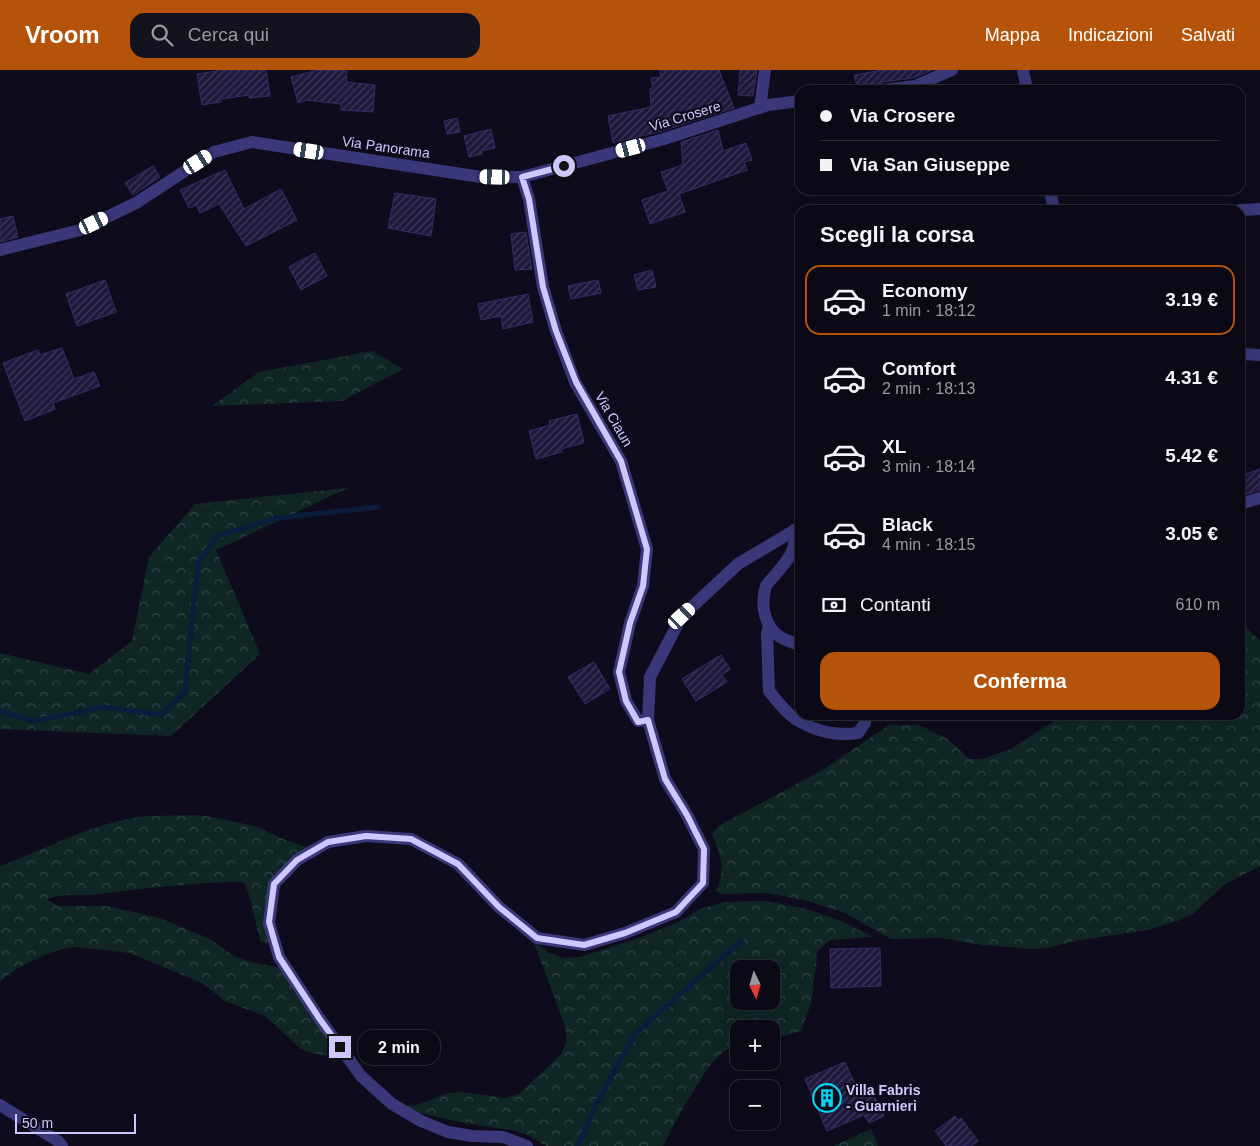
<!DOCTYPE html>
<html lang="it">
<meta charset="utf-8">
<style>
body{margin:0;font-family:Helvetica,sans-serif;background:#13121e;color:#f1f3f6;height:100vh;display:flex;flex-direction:column;font-size:19px;white-space:nowrap}
*{box-sizing:border-box;margin:0}
p{font-size:16px;color:#999aa0}
.icon{flex:none;width:28px;height:28px;fill:none;stroke:currentColor;stroke-width:2;stroke-linecap:round;stroke-linejoin:round}
.map{position:relative;flex:1;overflow:hidden}
.details{position:absolute;left:795px;top:135px;width:450px;height:515px;display:flex;flex-direction:column;background:#0a0915;border-radius:15px;box-shadow:0 5px 20px #0002,0 0 0 1px #2a2a34}
.details>*{flex:none}
.hud{position:absolute;left:795px;top:15px;width:450px;height:110px;border-radius:15px;box-shadow:0 5px 20px #0002,0 0 0 1px #2a2a34;display:grid;align-content:center;height:110px;padding:0 25px;background:#0a0915}
.needle{width:32px;rotate:175deg}
.tools{position:absolute;left:730px;top:890px;display:grid;gap:10px}
.tools a{display:grid;place-items:center;width:50px;height:50px;border-radius:10px;background:#0a0915;box-shadow:0 5px 20px #0002,0 0 0 1px #2a2a34;font-size:25px}
.scale{position:absolute;left:15px;bottom:12px;width:121px;box-sizing:border-box;padding-left:5px;border:2px solid #cec8fe;border-top:0;font-size:14px;line-height:18px;white-space:nowrap;color:#cec8fe;-webkit-text-stroke:4px #0e0c1c;paint-order:stroke}
.end{position:absolute;width:22px;height:22px;margin:-11px;border:6px solid #cec8fe;background:#111;box-shadow:0 0 0 2px #111}
.from{border-radius:50%}
.bubble{position:absolute;height:35px;border-radius:15px;background:#0a0915;box-shadow:0 5px 20px #0002,0 0 0 1px #2a2a34;font-size:16px;font-weight:800;line-height:35px;text-align:center}
.car{position:absolute;width:15px;height:30px;margin:-15px -8px;border-radius:6px;box-shadow:0 0 4px 1px #0007;background:linear-gradient(#fff 24%,#345 0 40%,#fff 0 76%,#345 0 86%,#fff 0)}
.hud b{display:flex;align-items:center;gap:18px;height:48px;font-size:19px}
.hud b+b{border-top:1px solid #2a2a34}
.hud i{width:12px;height:12px;background:#f1f3f6}
ul{padding:0;list-style:none}
li{display:flex;align-items:center;gap:15px;height:70px;margin:0 10px 8px;padding:0 15px;border:2px solid transparent;border-radius:15px}
li div{flex:1}
li b{display:block;font-size:19px}
li em{font-style:normal;font-weight:800}
li.active{border-color:#b45309}
li>.icon{width:45px;height:45px;stroke-width:1.5}
h2{padding:0 25px;font-size:22px;line-height:60px}
.pay{display:flex;align-items:center;gap:12px;height:55px;padding:0 25px;font-size:19px}
.pay p{margin-inline-start:auto}
.button{display:flex;gap:10px;margin-top:auto;padding:10px 25px}
.button a{flex:1;height:58px;border-radius:15px;background:#b45309;color:#fff;font-size:20px;font-weight:800;line-height:58px;text-align:center}
header{display:flex;align-items:center;gap:30px;box-sizing:border-box;height:70px;padding:0 25px;background:#b45309;color:#fff}
header strong{font-size:24px}
nav{display:flex;gap:28px;margin-inline-start:auto;font-size:18px}
.search{width:350px;height:45px;background:#13121e;display:flex;align-items:center;gap:12px;box-sizing:border-box;padding:0 18px;border-radius:15px;color:#999aa0;font-size:19px}
.map>svg:first-child{display:block}
</style>
<header>
<strong>Vroom</strong>
<div class="search"><svg class="icon" aria-label="search" viewBox="0 0 24 24"><circle cx="10" cy="10" r="6"/><path d="M15 15l6 6"/></svg>Cerca qui</div>
<nav><a>Mappa</a><a>Indicazioni</a><a>Salvati</a></nav>
</header>
<div class="map">
<svg width="1260" height="1076" viewBox="0 0 1260 1076">
<defs>
<pattern id="forest-crowns" width="20" height="18" patternUnits="userSpaceOnUse" patternTransform="scale(1.25)"><rect width="20" height="18" fill="#0f2625"/><path d="M2 6a3 3 0 1 1 6 0M12 15a3 3 0 1 1 6 0" fill="none" stroke="#314446"/></pattern>
<pattern id="building-hatch" width="6" height="6" patternUnits="userSpaceOnUse" patternTransform="scale(1.25)"><rect width="6" height="6" fill="#1f183d"/><path d="M-1 1l2-2M0 6l6-6M5 7l2-2" fill="none" stroke="#3e385a"/></pattern>
</defs>
<rect width="100%" height="100%" fill="#0e0c1c"/>
<!-- forest -->
<g fill="url(#forest-crowns)" fill-rule="evenodd">
<polygon points="372,281 403,299 342,331 212,336 259,302"/>
<polygon points="348,418 216,480 260,584 171,666 0,659 0,583 89,604 132,571 149,487 195,434"/>
<path d="M1240,551L1260,571V796L1225,814L1193,844L1180,850L1147,860L1075,871L1047,878L1032,879L983,875L940,868L891,869L845,843L808,831L768,823L723,824L716,821C726,800 721,784 712,764L722,754L735,747L821,701L889,655H918L931,661L948,669L969,689H983L1011,679L1063,645H1240Z"/>
<path d="M192,745L206,746L255,756L281,768L317,781L304,788L272,822L275,874L261,872C254,852 253,831 244,812C194,812 149,818 99,824C81,826 63,823 46,829L58,836H107L159,848L208,868L236,887L250,892L287,899L344,988L315,984L301,979L265,946L225,931L202,913L130,883L78,877L63,879L49,883L18,898L0,911V796C46,779 89,755 138,747C153,745 176,746 192,745Z"/>
<path d="M767,831L806,839L841,851L873,867L830,870L818,880L811,933L801,961L779,967L771,966V959H739V972L722,983L708,998L684,1036L663,1076H546L528,1065L516,1061L460,1052L428,1045L402,1036L417,1035L448,1023L462,1022L505,1028L519,1024L561,984L567,971L565,956L533,870L549,883L557,886L564,888L580,887L642,867L680,851L700,839L724,832ZM739,899H771V931H739Z"/>
<polygon points="871,1059 878,1076 834,1076"/>
</g>
<g fill="none" stroke-linecap="round" stroke-linejoin="round">
<!-- stream -->
<g stroke="#0b1d3c" stroke-width="5">
<polyline points="0,641 33,651 104,637 161,645 185,622 198,493 217,466 277,448 378,437"/>
<polyline points="578,1076 597,1033 635,964 741,871"/>
</g>
</g>
<!-- building -->
<g fill="url(#building-hatch)" stroke="#372b68">
<polygon points="223,0 266,0 270,26 249,28 249,25 221,29 221,32 202,35 197,4"/>
<polygon points="318,0 347,1 346,12 375,15 373,42 341,40 341,34 306,30 298,33 291,7"/>
<polygon points="660,0 719,0 734,38 662,61 613,73 608,46 651,37 650,19 653,18 651,8 661,7"/>
<polygon points="740,0 757,0 753,26 738,25"/>
<polygon points="883,0 932,0 913,8 883,12 878,15 858,19 854,5"/>
<polygon points="457,48 460,62 447,64 444,51"/>
<polygon points="491,59 495,78 481,81 482,84 469,87 464,66"/>
<polygon points="718,60 723,81 746,73 752,90 744,92 747,100 679,124 685,142 650,154 642,130 668,121 661,102 683,95 681,72"/>
<polygon points="153,96 160,107 133,125 125,113"/>
<polygon points="225,100 244,139 281,119 297,150 246,176 219,134 200,143 196,135 189,138 180,120"/>
<polygon points="395,123 436,129 431,166 388,158"/>
<polygon points="13,146 18,167 0,172 0,149"/>
<polygon points="526,162 532,199 515,200 511,164"/>
<polygon points="315,183 327,206 301,220 289,197"/>
<polygon points="652,200 656,217 638,220 634,205"/>
<polygon points="105,210 116,242 77,256 66,224"/>
<polygon points="598,210 601,223 571,229 568,216"/>
<polygon points="528,224 533,252 503,259 501,246 481,250 478,234"/>
<polygon points="62,278 74,309 94,302 100,316 53,333 55,339 25,351 3,293 38,280 40,285"/>
<polygon points="577,344 584,373 561,379 562,382 536,389 529,361 550,355 549,351"/>
<polygon points="1260,399 1260,420 1240,426 1240,406"/>
<polygon points="721,585 730,599 722,605 727,612 696,631 682,609"/>
<polygon points="594,592 610,619 585,634 568,607"/>
<polygon points="880,878 881,916 831,918 830,879"/>
<polygon points="845,992 860,1025 871,1020 884,1046 869,1053 864,1045 827,1061 805,1009"/>
<polygon points="955,1046 958,1050 961,1048 978,1071 971,1076 946,1076 935,1061"/>
</g>
<g fill="none" stroke-linecap="round" stroke-linejoin="round">
<!-- minor -->
<g stroke="#3a387a" stroke-width="12">
<polyline points="1023,0 1027,20"/>
<polyline points="884,20 915,16 952,0"/>
<polyline points="760,38 765,0"/>
<polyline points="522,107 529,129 543,217 556,261 575,312 621,391 647,479 643,516 630,553 619,602 626,631 638,651 648,650"/>
<polyline points="1050,120 1054,140"/>
<polyline points="1240,140 1260,139"/>
<polyline points="0,180 80,160 136,133 214,82 252,72 481,107 522,107 664,69 768,35 800,31"/>
<polyline points="1240,284 1260,285"/>
<polyline points="1240,434 1260,428"/>
<path d="M794,460C797,481 789,488 776,504C773,508 768,512 766,516C760,534 764,558 782,568C787,571 794,573 800,575"/>
<path d="M769,556L767,564L769,621C777,631 786,643 797,650C815,661 837,666 858,663L865,653L866,645"/>
<polyline points="0,1035 58,1071 62,1076"/>
<polyline points="527,1076 503,1067 472,1066 448,1062 421,1051 392,1034 361,1006 319,948 279,887 269,853 274,814 297,790 328,772 366,766 411,769 458,794 499,837 537,868 584,875 625,863 676,842 703,813 704,779 687,745 665,709 648,650 650,607 682,546 738,494 800,457"/>
</g>
</g>
<g fill="none" stroke-linecap="round" stroke-linejoin="round">
<!-- route -->
<polyline stroke="#cec8fe" stroke-width="6" points="340,977 319,948 279,887 269,852 274,814 297,790 328,772 366,766 411,769 458,794 499,837 537,868 584,875 625,863 676,842 703,813 704,779 687,745 665,709 648,650 638,652 626,631 619,602 630,553 643,516 647,479 621,391 576,312 556,261 543,217 529,129 522,107 564,96"/>
</g>
<!-- icons -->
<defs>
<symbol id="building-ring" viewBox="-11 -11 22 22"><circle r="9.5" fill="#0e0c1c" stroke="#05d6ed" stroke-width="1.5"/><path d="M-4-6H4V6H1V3H-1V6H-4ZM-2.5-4.3h1.7v1.8h-1.7ZM.8-4.3h1.7v1.8H.8ZM-2.5-1h1.7V.8h-1.7ZM.8-1h1.7V.8H.8Z" fill="#05d6ed"/></symbol>
</defs>
<g fill-rule="evenodd">
<use href="#building-ring" x="811" y="1012" width="32" height="32"/>
</g>
<g text-anchor="middle" dominant-baseline="central" stroke-width="4.5" stroke-linejoin="round" paint-order="stroke">
<!-- street labels -->
<g font-size="14" fill="#cec8fe" stroke="#0e0c1c">
<text transform="translate(685 46) rotate(-17)">Via Crosere</text>
<text transform="translate(386 77) rotate(8)">Via Panorama</text>
<text transform="translate(614 349) rotate(60)">Via Ciaun</text>
</g>
<!-- poi labels -->
<g font-size="14" font-weight="bold" fill="#cec8fe" stroke="#0e0c1c" text-anchor="start">
<text x="846" y="1020">Villa Fabris<tspan x="846" dy="16">- Guarnieri</tspan></text>
</g>
</g>
</svg>
<div class="tools">
<a><svg class="needle" viewBox="-14 -14 28 28"><path d="M0-13l5 13h-10z" fill="#e53935"/><path d="M0 13l5-13h-10z" fill="#999aa0"/></svg></a>
<a>+</a>
<a>−</a>
</div>
<div class="scale">50 m</div>
<i class="end from" style="left:564px;top:96px"></i>
<i class="end" style="left:340px;top:977px"></i>
<div class="bubble" style="left:358px;top:960px;width:82px">2 min</div>
<i class="car" style="left:631px;top:78px;rotate:255deg"></i>
<i class="car" style="left:309px;top:81px;rotate:279deg"></i>
<i class="car" style="left:198px;top:92px;rotate:57deg"></i>
<i class="car" style="left:495px;top:107px;rotate:271deg"></i>
<i class="car" style="left:94px;top:153px;rotate:64deg"></i>
<i class="car" style="left:682px;top:546px;rotate:47deg"></i>
<div class="hud">
<b><i class="from"></i>Via Crosere</b>
<b><i></i>Via San Giuseppe</b>
</div>
<section class="details">
<h2>Scegli la corsa</h2>
<ul>
<li class="active"><svg class="icon" aria-label="car" viewBox="0 0 24 24"><path d="M5 17H2v-5l4-1 3-4h7l3 4 3 1v5h-3M9 17h6M6 11h13"/><circle cx="7" cy="17" r="2"/><circle cx="17" cy="17" r="2"/></svg><div><b>Economy</b><p>1 min · 18:12</p></div><em>3.19 €</em></li>
<li><svg class="icon" aria-label="car" viewBox="0 0 24 24"><path d="M5 17H2v-5l4-1 3-4h7l3 4 3 1v5h-3M9 17h6M6 11h13"/><circle cx="7" cy="17" r="2"/><circle cx="17" cy="17" r="2"/></svg><div><b>Comfort</b><p>2 min · 18:13</p></div><em>4.31 €</em></li>
<li><svg class="icon" aria-label="car" viewBox="0 0 24 24"><path d="M5 17H2v-5l4-1 3-4h7l3 4 3 1v5h-3M9 17h6M6 11h13"/><circle cx="7" cy="17" r="2"/><circle cx="17" cy="17" r="2"/></svg><div><b>XL</b><p>3 min · 18:14</p></div><em>5.42 €</em></li>
<li><svg class="icon" aria-label="car" viewBox="0 0 24 24"><path d="M5 17H2v-5l4-1 3-4h7l3 4 3 1v5h-3M9 17h6M6 11h13"/><circle cx="7" cy="17" r="2"/><circle cx="17" cy="17" r="2"/></svg><div><b>Black</b><p>4 min · 18:15</p></div><em>3.05 €</em></li>
</ul>
<div class="pay"><svg class="icon" aria-label="cash" viewBox="0 0 24 24"><path d="M3 7h18v10H3z"/><circle cx="12" cy="12" r="2"/></svg>Contanti<p>610 m</p></div>
<div class="button"><a>Conferma</a></div>
</section>
</div>
